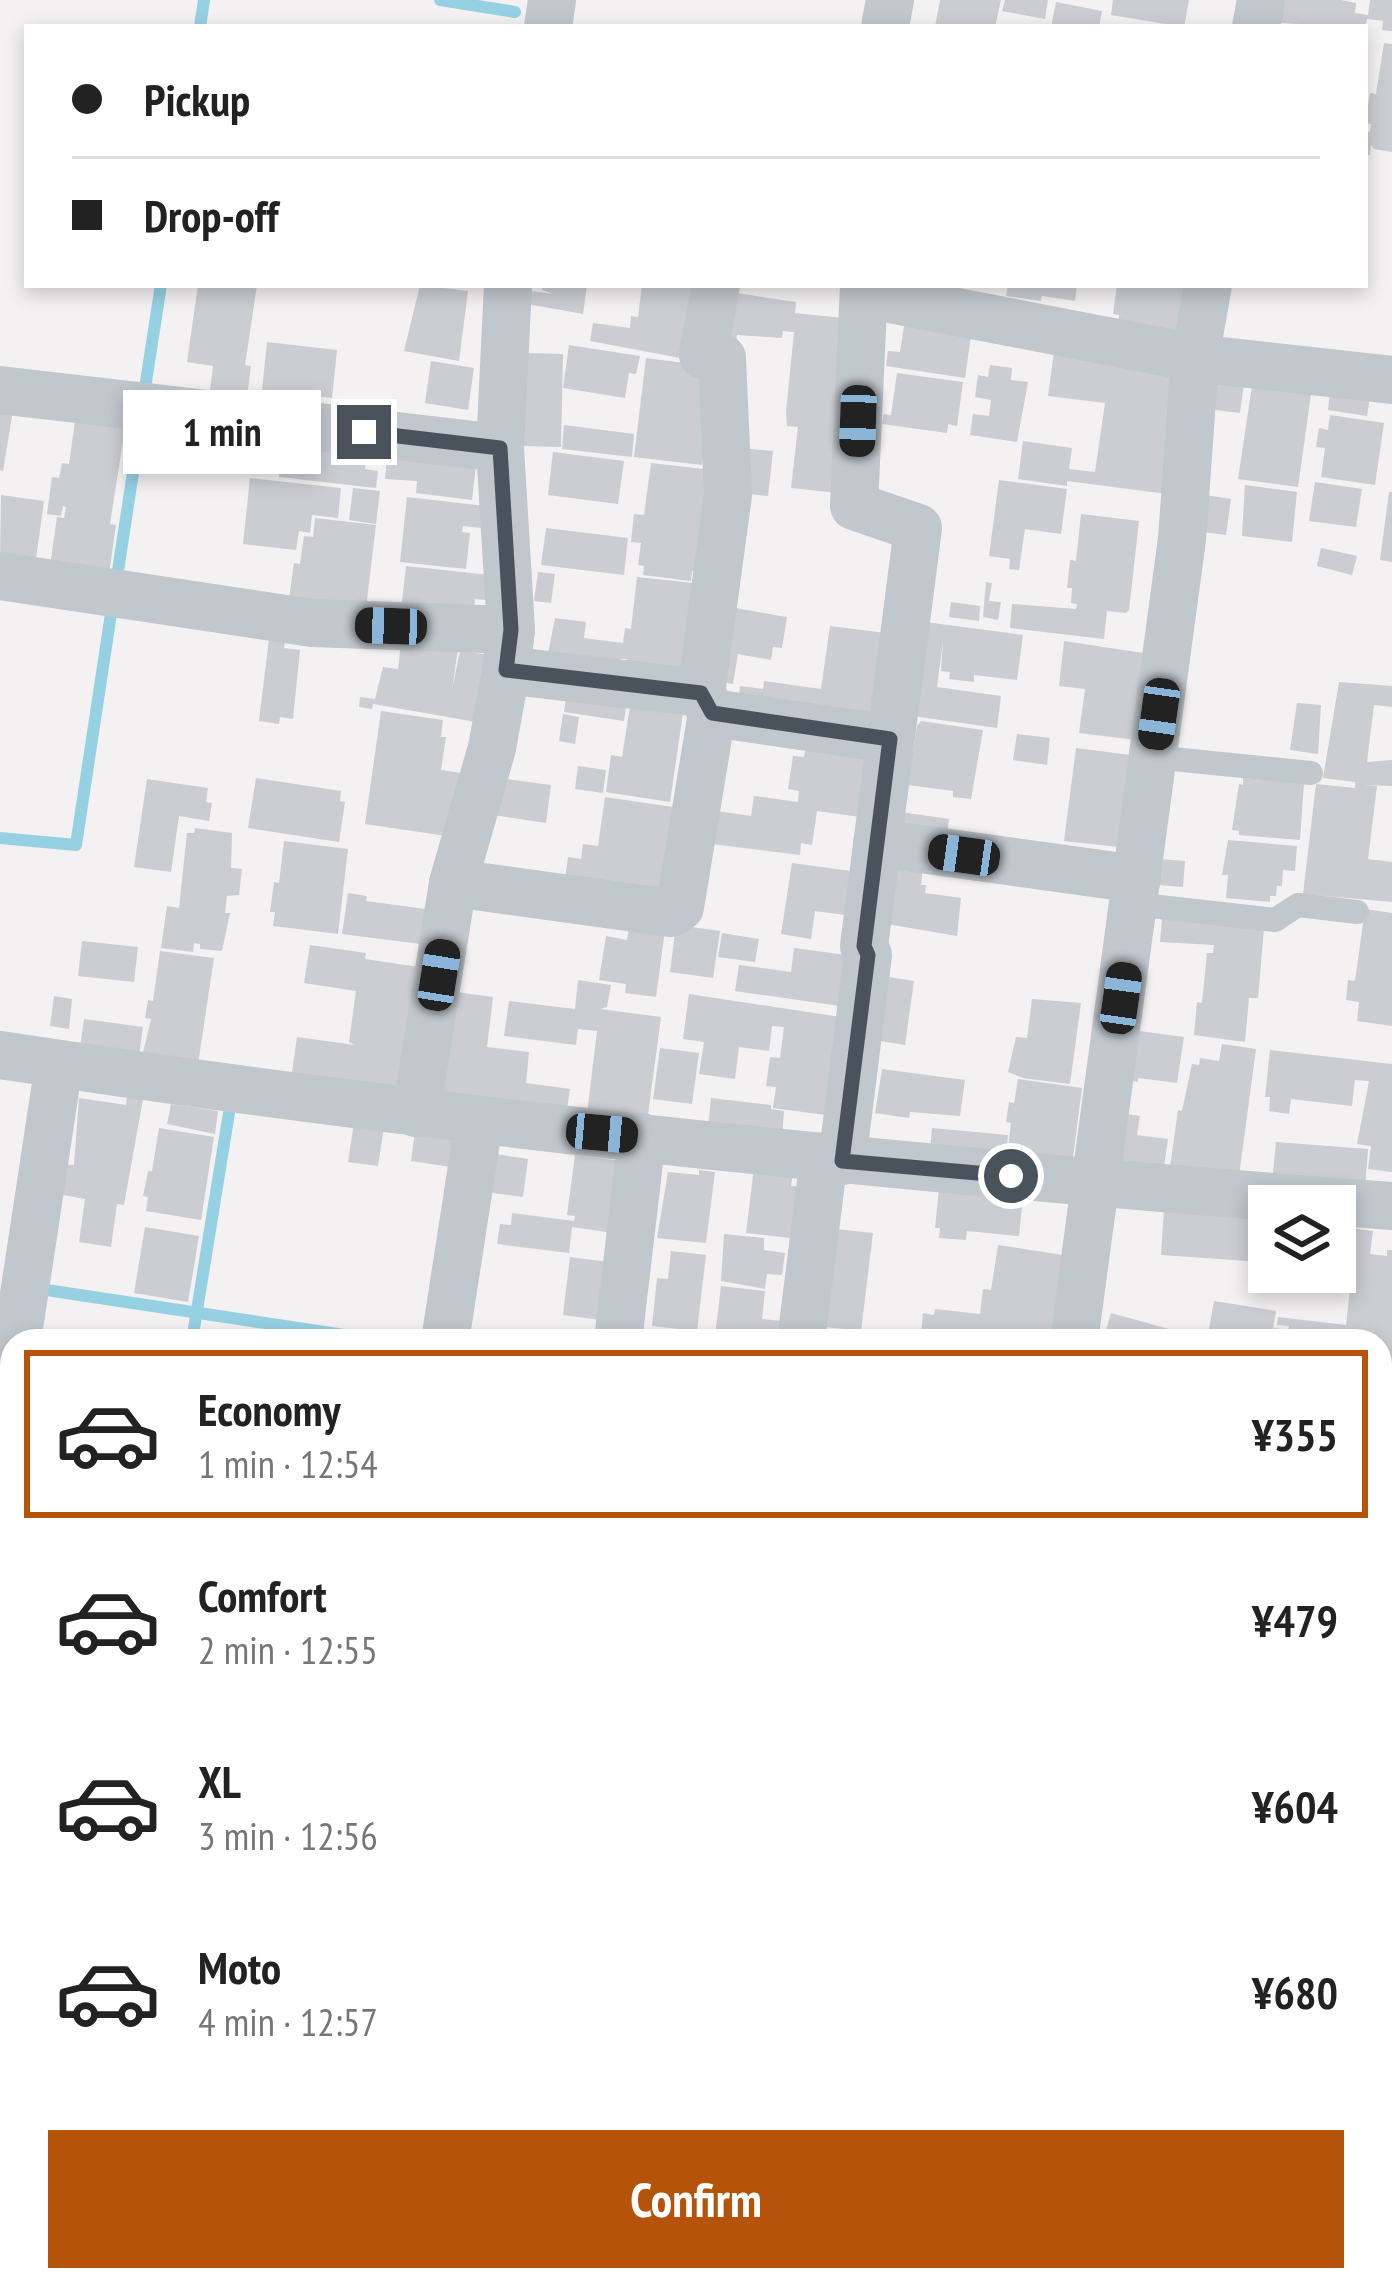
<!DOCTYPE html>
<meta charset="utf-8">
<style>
body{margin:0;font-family:"PT Sans Narrow",sans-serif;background:#f6f6f6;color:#222;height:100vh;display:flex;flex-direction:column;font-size:45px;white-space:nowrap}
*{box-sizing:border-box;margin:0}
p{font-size:39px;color:#767676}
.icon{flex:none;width:66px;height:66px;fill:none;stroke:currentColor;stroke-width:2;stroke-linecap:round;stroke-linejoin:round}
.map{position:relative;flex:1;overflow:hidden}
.details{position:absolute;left:0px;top:1329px;width:1392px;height:963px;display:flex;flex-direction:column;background:#fff;border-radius:36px 36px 0 0;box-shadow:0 6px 18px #0003}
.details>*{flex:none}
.guide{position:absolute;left:24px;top:24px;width:1344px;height:264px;border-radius:0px;box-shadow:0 6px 18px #0003;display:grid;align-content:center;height:264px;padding:0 48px;background:#fff}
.buttons{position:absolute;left:1248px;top:1185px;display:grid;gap:24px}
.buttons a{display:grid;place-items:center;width:108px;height:108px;border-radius:0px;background:#fff;box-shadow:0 6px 18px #0003;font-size:60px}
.end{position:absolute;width:54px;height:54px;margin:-27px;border:15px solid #4a535c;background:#fff;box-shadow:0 0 0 6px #fff}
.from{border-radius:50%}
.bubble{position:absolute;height:84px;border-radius:0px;background:#fff;box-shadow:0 6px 18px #0003;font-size:39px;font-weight:700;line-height:84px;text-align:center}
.car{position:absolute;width:36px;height:72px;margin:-36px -18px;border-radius:15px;box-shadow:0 0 9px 3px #0007;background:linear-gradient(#222 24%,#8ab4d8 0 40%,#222 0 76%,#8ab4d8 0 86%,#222 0)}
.guide b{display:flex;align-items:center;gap:42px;height:114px;font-size:45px}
.guide b+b{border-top:3px solid #e0e0e0}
.guide i{width:30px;height:30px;background:#222}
ul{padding:21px 0 0;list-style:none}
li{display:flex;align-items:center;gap:36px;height:168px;margin:0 24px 18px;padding:0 24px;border:6px solid transparent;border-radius:0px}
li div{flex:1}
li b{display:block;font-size:45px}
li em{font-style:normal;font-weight:700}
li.selected{border-color:#b45309}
li>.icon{width:108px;height:108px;stroke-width:1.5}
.primary-button{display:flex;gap:24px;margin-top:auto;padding:24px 48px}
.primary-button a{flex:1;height:138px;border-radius:0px;background:#b45309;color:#fff;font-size:48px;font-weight:700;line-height:138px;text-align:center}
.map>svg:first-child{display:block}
</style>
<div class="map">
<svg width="1392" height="2290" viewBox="0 0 1392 2290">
<rect width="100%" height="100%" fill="#f3f1f1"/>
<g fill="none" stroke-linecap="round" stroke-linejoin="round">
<!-- stream -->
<g stroke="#96d0e3" stroke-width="12">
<polyline points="440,0 515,12"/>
<polyline points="200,27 204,0"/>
<polyline points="145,388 161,285"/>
<polyline points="117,577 140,427"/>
<polyline points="0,838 76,845 112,607"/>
<polyline points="40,1289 384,1341"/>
<polyline points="192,1341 229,1113"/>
<polyline points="0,1896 12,1898"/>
</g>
</g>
<!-- building -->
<g fill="#cbcdd2">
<polygon points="940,0 1001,0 995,27 935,27"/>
<polygon points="1005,0 1048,0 1045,19 1002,11"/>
<polygon points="1113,0 1189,0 1184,27 1111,15"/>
<polygon points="1280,0 1341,0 1356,3 1355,13 1368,15 1370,0 1392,0 1392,31 1382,30 1383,21 1367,19 1365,27 1279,23"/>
<polygon points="1056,2 1102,11 1099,27 1051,27"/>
<polygon points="1384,43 1392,44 1392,152 1374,149 1371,145 1370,155 1365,155 1365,131 1370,132 1371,124 1365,123 1370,93 1376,94"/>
<polygon points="198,285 257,285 245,365 251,366 246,404 209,399 213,366 187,362"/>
<polygon points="420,285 468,291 459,361 404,351"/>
<polygon points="543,285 587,285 583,314 528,304 530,291 554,294 542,290"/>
<polygon points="642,285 703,285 691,360 590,341 593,323 630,328 631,316 638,317"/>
<polygon points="1008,285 1077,285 1075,301 1042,296 1041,301 1006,296"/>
<polygon points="1117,285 1184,285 1176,341 1117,333 1119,315 1113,314"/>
<polygon points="723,291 796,302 795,313 853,319 838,493 791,488 798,427 787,426 786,412 794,332 783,331 782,338 737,335 735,348 715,344"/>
<polygon points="905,320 972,329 965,378 886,366 888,351 900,352"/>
<polygon points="267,342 337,350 332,398 262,390"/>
<polygon points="569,345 640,356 636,374 629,373 625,398 563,388"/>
<polygon points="1054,352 1168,369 1167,377 1177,379 1167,494 1067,481 1067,486 1018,479 1023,441 1072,448 1069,469 1095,472 1105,403 1048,396"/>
<polygon points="525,353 563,354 561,447 523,446"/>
<polygon points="646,358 708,366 710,404 702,465 634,457"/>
<polygon points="431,361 474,368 468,410 425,403"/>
<polygon points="990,365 1012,368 1011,380 1028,382 1017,442 970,435 973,414 989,416 991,400 975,397 978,375 988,377"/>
<polygon points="1213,371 1245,375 1240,413 1207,409"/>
<polygon points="897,373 963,382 957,426 948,424 947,433 882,424 884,414 891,415"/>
<polygon points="1253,379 1312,387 1298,487 1238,479"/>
<polygon points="1330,391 1370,397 1367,416 1328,410"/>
<polygon points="0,408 13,410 3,471 0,470"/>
<polygon points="1330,415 1384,423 1375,485 1321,477 1325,448 1316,447 1319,428 1328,430"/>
<polygon points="75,421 125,428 110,524 116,525 109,574 50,566 57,517 64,518 66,507 63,506 61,516 47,514 52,477 59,478 62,463 69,464"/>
<polygon points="564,425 634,434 632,457 562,449"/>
<polygon points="283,443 367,452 365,469 378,471 376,488 279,477"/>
<polygon points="741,448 773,451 768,496 737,493"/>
<polygon points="553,452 624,461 618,504 548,495"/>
<polygon points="387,456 476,465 472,500 416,493 417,481 385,479"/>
<polygon points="651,463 713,470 701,572 692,571 691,581 643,575 644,566 638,565 641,543 631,542 634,514 644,515"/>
<polygon points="250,478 341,488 338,518 312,515 310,533 299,531 296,550 243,544"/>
<polygon points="999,480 1067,489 1061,534 1025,529 1019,570 1009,569 1010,559 989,556"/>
<polygon points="1315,482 1362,489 1356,527 1309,521"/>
<polygon points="1245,485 1297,492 1292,542 1242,536"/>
<polygon points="353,488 380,491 376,524 349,520"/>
<polygon points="1389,492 1392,492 1392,562 1380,560"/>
<polygon points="1199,494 1231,499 1226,535 1194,531"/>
<polygon points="1,495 44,501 35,566 0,561"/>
<polygon points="407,497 494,507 491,529 463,526 462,532 470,533 466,569 400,562"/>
<polygon points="1081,514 1139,521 1129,610 1126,613 1107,611 1104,639 1010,628 1012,604 1076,609 1077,604 1071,603 1072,588 1067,588 1070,560 1076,561"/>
<polygon points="315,518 376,525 366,608 289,599 294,563 300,564 304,536 313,537"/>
<polygon points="546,528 628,538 624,575 541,565"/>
<polygon points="1321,548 1357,556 1352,575 1317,566"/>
<polygon points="406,566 499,576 496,601 475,599 473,622 401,610"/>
<polygon points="538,572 555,574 551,603 534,601"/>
<polygon points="637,577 702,584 690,681 626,673 627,659 620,659 618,673 546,664 555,618 586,622 584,638 623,643 625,628 631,629"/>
<polygon points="986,582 992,583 989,601 1001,602 998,620 983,617"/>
<polygon points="951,602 980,606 979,621 949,617"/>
<polygon points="724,606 787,617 782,648 773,647 771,660 738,654 733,684 712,680"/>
<polygon points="918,621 1023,635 1017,680 974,675 974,682 949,679 950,672 941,671 943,641 937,687 1001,696 997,728 912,716"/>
<polygon points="830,626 886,633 874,721 738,705 740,686 763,689 764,681 821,689"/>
<polygon points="269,639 285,641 284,648 300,650 293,719 280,717 279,724 259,721"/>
<polygon points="459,641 452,690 460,651 491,655 482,723 373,704 372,709 359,707 360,697 375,699 383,667 398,669 401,643"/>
<polygon points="1064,641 1143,653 1136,740 1079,733 1085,689 1059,686"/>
<polygon points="1339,682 1392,686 1392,707 1374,705 1367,762 1392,760 1392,786 1364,785 1377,786 1368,859 1392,862 1392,902 1303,894 1316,784 1355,788 1355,782 1323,778"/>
<polygon points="568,686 628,694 624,721 564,712"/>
<polygon points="1297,703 1321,705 1318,754 1290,750"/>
<polygon points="630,706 683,713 670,802 606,792 611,755 622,757"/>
<polygon points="381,711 443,720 441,737 446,737 441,770 462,773 453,837 365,824"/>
<polygon points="563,714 579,717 575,744 559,741"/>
<polygon points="921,721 983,730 971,799 953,797 953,791 908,785 917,726"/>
<polygon points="1017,734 1050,738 1047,765 1013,760"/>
<polygon points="807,739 870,748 860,817 817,811 812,845 801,843 800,855 712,844 717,811 751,816 754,796 798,802 799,791 788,789 793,756 804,757"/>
<polygon points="1076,748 1138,756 1119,847 1064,841"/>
<polygon points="578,766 606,770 603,793 575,789"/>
<polygon points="256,778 341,791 340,801 345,802 339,842 248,828"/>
<polygon points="498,778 551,785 546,823 493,815"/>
<polygon points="1243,778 1304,783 1300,840 1239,835 1239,831 1232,830 1239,784 1243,785"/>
<polygon points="147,779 208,788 206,802 212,803 209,821 179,816 171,872 134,867"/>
<polygon points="605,797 673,807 671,900 564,887 568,857 581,859 583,844 598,846"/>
<polygon points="894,811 949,819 945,846 890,838"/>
<polygon points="195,828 232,833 231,868 242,869 239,895 227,896 225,913 230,913 222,951 200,949 200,944 194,943 193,952 161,948 167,906 179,908 187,833 194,833"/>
<polygon points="1228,840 1297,846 1295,871 1283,870 1282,886 1277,886 1276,896 1270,896 1270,902 1226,898 1228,875 1222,875"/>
<polygon points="284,841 348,849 338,934 273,926 275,912 270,912 274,882 279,883"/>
<polygon points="1160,859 1185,861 1183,887 1158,885"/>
<polygon points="889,861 923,866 921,885 926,885 925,893 961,898 957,936 881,923"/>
<polygon points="792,863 851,871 845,915 815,911 811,939 781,934"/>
<polygon points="348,893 367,896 366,901 433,910 428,945 342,934"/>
<polygon points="1365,909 1392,913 1392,1026 1357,1021 1359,1002 1346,1000 1348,980 1355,981"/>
<polygon points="631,917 666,922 656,997 625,993 626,984 599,980 606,936 627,940"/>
<polygon points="1162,919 1264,928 1258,998 1249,998 1245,1042 1194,1035 1197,1002 1202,1003 1207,953 1213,953 1214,945 1160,942"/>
<polygon points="676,925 720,931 713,978 670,972"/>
<polygon points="722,933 759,939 755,962 718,957"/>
<polygon points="82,941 138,947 134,982 78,976"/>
<polygon points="310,945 366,953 365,959 426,968 401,1088 291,1079 297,1037 355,1045 349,1042 356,991 304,983"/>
<polygon points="794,948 854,956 847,1007 735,991 739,965 791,972"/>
<polygon points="160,951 214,958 198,1064 142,1057 151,1019 145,1018 148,1000 153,1001"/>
<polygon points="882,976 914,981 905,1045 874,1040"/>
<polygon points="578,980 611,985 607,1007 600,1009 661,1017 647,1122 587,1114 597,1031 578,1029 576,1045 504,1036 509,1001 575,1009"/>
<polygon points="456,992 493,997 487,1047 529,1052 526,1083 570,1089 566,1116 442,1098"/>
<polygon points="689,994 847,1018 833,1116 773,1108 776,1087 766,1086 770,1057 780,1058 784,1027 772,1026 769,1051 739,1047 735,1079 699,1074 704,1042 683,1039"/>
<polygon points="54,996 72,999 69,1029 50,1026"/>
<polygon points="1032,999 1081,1003 1070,1084 1023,1078 1008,1072 1016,1037 1027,1038"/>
<polygon points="84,1019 143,1027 139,1056 80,1048"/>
<polygon points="1132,1030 1184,1037 1177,1083 1138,1078 1138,1082 1127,1080"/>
<polygon points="1222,1044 1256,1049 1239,1176 1170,1167 1178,1110 1182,1111 1192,1064 1199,1065 1200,1058 1219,1061"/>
<polygon points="660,1048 699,1053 692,1104 653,1099"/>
<polygon points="1270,1050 1392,1064 1392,1172 1368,1169 1371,1146 1357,1144 1369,1081 1355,1080 1352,1106 1291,1099 1289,1114 1269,1111 1270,1097 1265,1097"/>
<polygon points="882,1069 965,1080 960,1116 910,1112 909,1118 875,1113"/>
<polygon points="1018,1079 1082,1088 1072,1165 1007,1157 1011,1123 1006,1122 1009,1102 1014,1103"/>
<polygon points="127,1097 143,1099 124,1205 117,1204 111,1247 79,1242 85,1199 58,1194 63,1164 74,1165 79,1098 126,1105"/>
<polygon points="711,1098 771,1105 771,1109 784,1111 782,1137 708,1128"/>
<polygon points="171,1104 218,1111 215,1134 167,1124"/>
<polygon points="1121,1113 1140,1116 1137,1135 1168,1139 1163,1174 1113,1168"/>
<polygon points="354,1123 384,1127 378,1166 348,1162"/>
<polygon points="159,1128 214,1137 201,1220 146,1211 148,1197 143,1196 148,1171 152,1171"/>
<polygon points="932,1128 1008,1135 1006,1159 930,1151"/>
<polygon points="415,1132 462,1138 458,1168 411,1161"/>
<polygon points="1276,1142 1368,1149 1365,1188 1272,1182"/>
<polygon points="489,1153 528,1159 523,1197 485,1192"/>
<polygon points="575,1155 629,1162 620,1234 572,1227 569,1253 497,1244 500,1224 511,1225 512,1213 574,1221 575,1216 567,1215"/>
<polygon points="754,1168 793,1173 791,1186 804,1187 798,1239 746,1233"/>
<polygon points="699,1170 715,1172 706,1243 657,1238 668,1172 699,1175"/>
<polygon points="939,1189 1023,1197 1019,1236 967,1231 966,1240 939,1238 940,1228 935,1228"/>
<polygon points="1164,1209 1251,1215 1248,1261 1161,1255"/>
<polygon points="1335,1226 1373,1231 1370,1254 1387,1256 1387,1250 1392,1250 1392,1361 1380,1360 1380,1341 1273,1341 1274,1328 1288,1330 1289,1326 1277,1325 1278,1317 1346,1325 1352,1270 1335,1268"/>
<polygon points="145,1227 199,1236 188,1302 134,1293"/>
<polygon points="827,1228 873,1233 861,1331 816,1326"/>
<polygon points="724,1234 764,1238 764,1250 785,1253 782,1275 767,1274 765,1289 721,1281"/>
<polygon points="998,1245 1063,1255 1050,1339 962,1341 921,1336 923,1313 934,1315 935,1309 980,1314 983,1289 991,1290"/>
<polygon points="671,1251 706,1255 697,1331 652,1326 657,1278 668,1279"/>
<polygon points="570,1257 608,1262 600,1320 563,1315"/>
<polygon points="721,1286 765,1291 762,1319 781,1321 779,1341 715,1336"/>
<polygon points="1214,1301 1276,1311 1271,1341 1207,1340"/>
<polygon points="1111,1313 1187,1334 1184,1341 1103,1341"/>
<polygon points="1380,1362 1392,1364 1392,1430 1387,1429 1385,1450 1380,1449"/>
<polygon points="0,1907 12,1908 12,1974 0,1972"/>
</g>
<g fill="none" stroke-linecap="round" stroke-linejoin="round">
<!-- service -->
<g stroke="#c0c7cd" stroke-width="24">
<polyline points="1153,757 1311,773"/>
<polyline points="1133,904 1275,920 1298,905 1357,912"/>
<polyline points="402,2290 428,2280"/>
</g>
<!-- minor -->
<g stroke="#c0c7cd" stroke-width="48">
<polyline points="548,27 552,0"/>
<polyline points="885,27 890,0"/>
<polyline points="1256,27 1261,0"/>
<polyline points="864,294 1195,358 1392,380"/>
<polyline points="0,390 500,448"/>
<polyline points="0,576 312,623 511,630"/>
<polyline points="506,670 701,693 712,713 890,739"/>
<polyline points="701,693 728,495 722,358 703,355 716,285"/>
<polyline points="877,843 1137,879"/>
<polyline points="453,883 671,913 680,907 712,713"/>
<path d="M0,1055C462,1125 926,1172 1392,1206"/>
<polyline points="416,1113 453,883 492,748 506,670 511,630 500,448 508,285"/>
<polyline points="842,1161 868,955 864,946 918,528 854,506 864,285"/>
<polyline points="17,1341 59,1064"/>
<polyline points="445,1341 479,1122"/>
<polyline points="618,1341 642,1137"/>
<polyline points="801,1341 824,1158"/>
<polyline points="1074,1341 1182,539 1195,358 1208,285"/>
<polyline points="0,1452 12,1373"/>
<polyline points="1380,1755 1392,1634"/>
<polyline points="0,2074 12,2071"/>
</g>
<defs>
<g id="rail">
<polyline points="1380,1803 1392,1800"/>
<polyline points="1380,1822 1392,1819"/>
<polyline points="1380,1853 1392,1850"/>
<polyline points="0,2135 12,2132"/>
<polyline points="0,2157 12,2154"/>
<polyline points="0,2184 12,2181"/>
</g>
</defs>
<!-- rail casing -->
<use href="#rail" stroke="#b3b5ba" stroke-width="14"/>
<!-- rail -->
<use href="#rail" stroke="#fff" stroke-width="9" stroke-dasharray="27" stroke-linecap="butt"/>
</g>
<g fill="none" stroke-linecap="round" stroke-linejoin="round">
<!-- route -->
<polyline stroke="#4a535c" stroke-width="15" points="364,432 500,448 511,630 506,670 701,693 712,713 890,739 864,946 868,955 842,1161 1011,1176"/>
</g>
</svg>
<div class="buttons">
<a><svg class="icon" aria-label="layers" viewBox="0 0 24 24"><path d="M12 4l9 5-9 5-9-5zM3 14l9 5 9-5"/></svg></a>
</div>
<i class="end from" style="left:1011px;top:1176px"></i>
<i class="end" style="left:364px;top:432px"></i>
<div class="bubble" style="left:123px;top:390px;width:198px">1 min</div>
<i class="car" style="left:858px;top:421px;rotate:182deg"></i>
<i class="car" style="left:391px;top:626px;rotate:272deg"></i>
<i class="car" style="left:1159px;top:714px;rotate:188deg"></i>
<i class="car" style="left:964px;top:855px;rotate:278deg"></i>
<i class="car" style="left:439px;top:975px;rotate:9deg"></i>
<i class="car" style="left:1121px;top:998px;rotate:8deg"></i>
<i class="car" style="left:602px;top:1133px;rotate:95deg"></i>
<div class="guide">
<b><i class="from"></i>Pickup</b>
<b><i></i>Drop-off</b>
</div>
<section class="details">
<ul>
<li class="selected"><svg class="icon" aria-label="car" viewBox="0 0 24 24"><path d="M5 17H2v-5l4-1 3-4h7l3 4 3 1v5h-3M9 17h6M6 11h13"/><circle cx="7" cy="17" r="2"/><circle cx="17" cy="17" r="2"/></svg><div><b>Economy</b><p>1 min · 12:54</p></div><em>¥355</em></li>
<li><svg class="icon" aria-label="car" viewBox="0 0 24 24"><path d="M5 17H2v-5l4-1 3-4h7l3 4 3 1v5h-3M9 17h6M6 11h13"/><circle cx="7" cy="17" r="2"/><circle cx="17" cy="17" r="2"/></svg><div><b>Comfort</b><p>2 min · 12:55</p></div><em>¥479</em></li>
<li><svg class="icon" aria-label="car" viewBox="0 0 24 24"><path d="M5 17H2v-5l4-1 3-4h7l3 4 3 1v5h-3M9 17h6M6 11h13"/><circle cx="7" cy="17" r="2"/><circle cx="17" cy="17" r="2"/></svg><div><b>XL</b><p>3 min · 12:56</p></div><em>¥604</em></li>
<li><svg class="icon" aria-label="car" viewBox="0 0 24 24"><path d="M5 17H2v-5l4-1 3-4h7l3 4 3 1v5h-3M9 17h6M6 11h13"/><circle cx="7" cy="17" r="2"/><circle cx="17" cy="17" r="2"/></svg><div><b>Moto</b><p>4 min · 12:57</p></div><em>¥680</em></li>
</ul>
<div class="primary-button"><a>Confirm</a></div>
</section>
</div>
